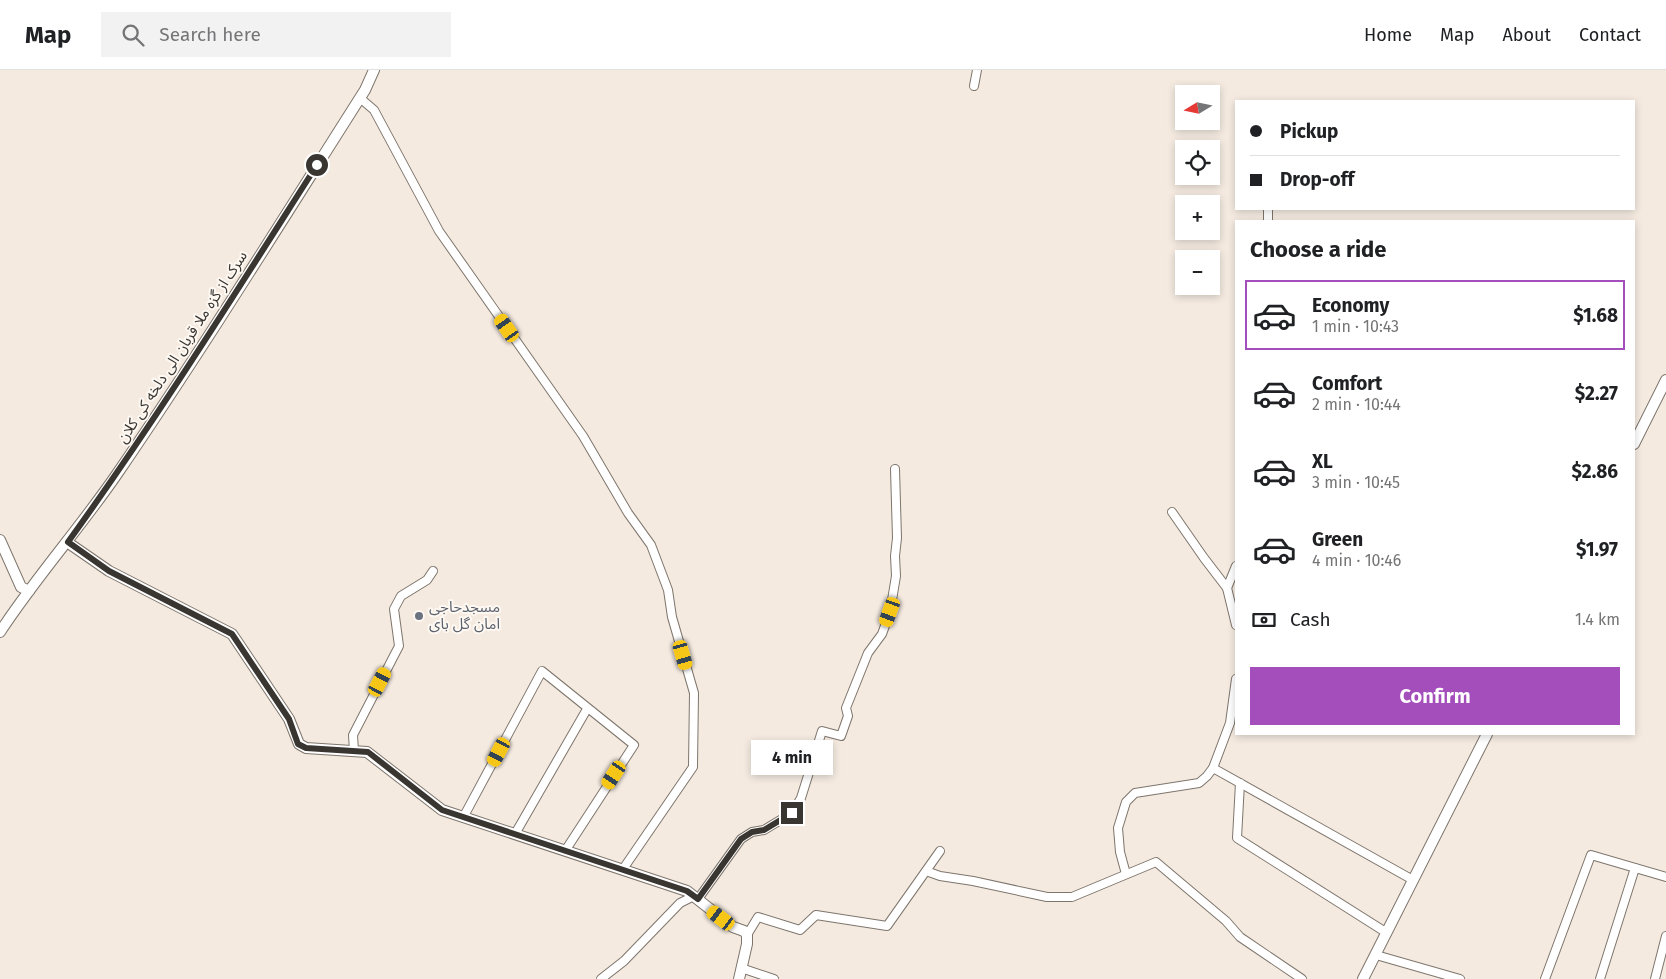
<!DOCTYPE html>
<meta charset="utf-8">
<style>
body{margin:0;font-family:"Fira Sans","Noto Sans Arabic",sans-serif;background:#f2f2f2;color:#202124;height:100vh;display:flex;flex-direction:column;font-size:19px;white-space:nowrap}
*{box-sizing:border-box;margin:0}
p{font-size:16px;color:#757577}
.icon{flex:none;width:28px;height:28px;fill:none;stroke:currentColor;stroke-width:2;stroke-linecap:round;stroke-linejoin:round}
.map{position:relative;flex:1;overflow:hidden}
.panel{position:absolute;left:1235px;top:150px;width:400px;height:515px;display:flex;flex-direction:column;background:#fff;border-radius:0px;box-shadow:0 2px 8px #0003}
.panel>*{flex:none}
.guide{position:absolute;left:1235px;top:30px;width:400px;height:110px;border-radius:0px;box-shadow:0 2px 8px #0003;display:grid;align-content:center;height:110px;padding:0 15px;background:#fff}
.needle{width:32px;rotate:260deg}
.fabs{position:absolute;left:1175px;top:15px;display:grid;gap:10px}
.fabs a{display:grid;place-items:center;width:45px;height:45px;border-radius:0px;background:#fff;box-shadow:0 2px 8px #0003;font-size:25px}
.end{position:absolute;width:22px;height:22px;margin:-11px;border:6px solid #393531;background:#fff;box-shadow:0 0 0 2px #fff}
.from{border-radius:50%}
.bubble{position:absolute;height:35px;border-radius:0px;background:#fff;box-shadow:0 2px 8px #0003;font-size:16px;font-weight:700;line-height:35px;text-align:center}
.car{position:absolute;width:15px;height:30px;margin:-15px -8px;border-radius:6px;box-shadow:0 0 4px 1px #0007;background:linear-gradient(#f5c518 24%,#345 0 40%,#f5c518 0 76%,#345 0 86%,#f5c518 0)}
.guide b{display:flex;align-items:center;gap:18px;height:48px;font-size:19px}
.guide b+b{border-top:1px solid #e0e0e0}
.guide i{width:12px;height:12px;background:#202124}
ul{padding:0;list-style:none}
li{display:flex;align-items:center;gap:15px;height:70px;margin:0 10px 8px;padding:0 5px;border:2px solid transparent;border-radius:0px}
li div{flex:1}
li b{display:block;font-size:19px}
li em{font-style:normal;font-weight:700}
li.on{border-color:#a44ebc}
li>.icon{width:45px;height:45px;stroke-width:1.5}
h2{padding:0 15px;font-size:22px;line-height:60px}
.pay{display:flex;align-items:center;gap:12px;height:55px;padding:0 15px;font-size:19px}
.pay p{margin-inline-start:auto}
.cta{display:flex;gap:10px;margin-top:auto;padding:10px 15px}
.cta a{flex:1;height:58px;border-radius:0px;background:#a44ebc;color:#fff;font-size:20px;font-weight:700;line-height:58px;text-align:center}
header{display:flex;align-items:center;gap:30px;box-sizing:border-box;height:70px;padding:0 25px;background:#fff;border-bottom:1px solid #e0e0e0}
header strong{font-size:24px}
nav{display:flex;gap:28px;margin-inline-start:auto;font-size:18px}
.search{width:350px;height:45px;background:#f2f2f2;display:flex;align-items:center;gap:12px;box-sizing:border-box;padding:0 18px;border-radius:0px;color:#757577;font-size:19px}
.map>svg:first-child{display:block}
</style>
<header>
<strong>Map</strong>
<div class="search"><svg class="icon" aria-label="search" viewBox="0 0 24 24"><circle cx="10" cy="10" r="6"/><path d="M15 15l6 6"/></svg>Search here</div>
<nav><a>Home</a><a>Map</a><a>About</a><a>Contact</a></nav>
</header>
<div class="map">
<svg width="1666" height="909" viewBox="0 0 1666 909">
<rect width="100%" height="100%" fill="#f4eae0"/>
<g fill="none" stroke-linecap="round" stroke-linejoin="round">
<defs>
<g id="street">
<polyline points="974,16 977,0"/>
<polyline points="360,28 374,40 439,161 583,366 628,443 651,475 668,520 672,547 694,623 693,697 623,799"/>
<polyline points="1268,139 1268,151"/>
<polyline points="1172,442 1204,488 1227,518"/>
<polyline points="1236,496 1227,518 1236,555"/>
<polyline points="354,681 353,665 399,576 394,539 401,526 427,510 433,501"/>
<polyline points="1213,698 1413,810"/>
<polyline points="1240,713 1237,768 1387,863"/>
<polyline points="464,746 542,601 634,675 565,781"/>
<polyline points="515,764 587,639"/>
<polyline points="926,801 940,806 973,811 1047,827 1072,827 1156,792 1226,851 1240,867 1302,909"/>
<polyline points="1126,804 1120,782 1118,758 1126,732 1135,723 1199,713 1207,706 1213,698 1230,653 1236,609"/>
<polyline points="698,829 741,769 752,762 764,760 792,743 801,728 822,661 841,666 848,646 846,638 868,583 882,564 890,542 896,506 895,486 897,468 895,399"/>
<polyline points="747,865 758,847 800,860 816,845 887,856 940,781"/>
<polyline points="1376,885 1460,909"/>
<polyline points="741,898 774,909"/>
<polyline points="601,909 624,891 680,833 694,826"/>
<polyline points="1545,909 1591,785 1666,807"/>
<polyline points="1600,909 1635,798"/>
<polyline points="1655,909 1666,866"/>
</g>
<g id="secondary">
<polyline points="1634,374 1666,310"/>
<polyline points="0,470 21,517 29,521"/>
<polyline points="67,472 109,501 232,564 289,649 299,674 306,678 367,682 442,740 687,821 733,857 744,861 747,865 747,874 739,909"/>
<path d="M0,562C36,507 80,458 117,404C203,278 283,149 365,20L374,0"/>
<polyline points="1363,909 1487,664"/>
</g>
</defs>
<!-- street casing -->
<use href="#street" stroke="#7e756c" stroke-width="10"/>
<!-- secondary casing -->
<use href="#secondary" stroke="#7e756c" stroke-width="12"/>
<!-- street -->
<use href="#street" stroke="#fff" stroke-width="8"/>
<!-- secondary -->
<use href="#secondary" stroke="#fff" stroke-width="10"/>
</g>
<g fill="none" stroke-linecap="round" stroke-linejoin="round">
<!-- route -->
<path stroke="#393531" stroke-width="6" d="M317,95C236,222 156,350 68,472L109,501L232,564L289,649L298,674L306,678L368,682L442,740L687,821L698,829L741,769L752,762L764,760L792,743"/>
</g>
<!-- markers -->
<circle fill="#6b7280" stroke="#fef8f2" stroke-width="2" cx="419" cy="546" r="5"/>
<g text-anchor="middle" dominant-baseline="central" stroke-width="4" stroke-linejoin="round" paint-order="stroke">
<!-- street labels -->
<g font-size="15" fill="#393531" stroke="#fef8f2">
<text transform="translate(182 277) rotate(-57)">سرک از گزه ملا قربان الی دلخه کی کلان</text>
</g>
<!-- worship labels -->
<g font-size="15" fill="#5b616d" stroke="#fef8f2" text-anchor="start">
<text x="429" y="537">مسجدحاجی<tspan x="429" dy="17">امان گل بای</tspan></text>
</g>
</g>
</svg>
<div class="fabs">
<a><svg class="needle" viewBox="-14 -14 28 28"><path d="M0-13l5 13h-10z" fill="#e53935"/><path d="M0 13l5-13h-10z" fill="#757577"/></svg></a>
<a><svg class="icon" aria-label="locate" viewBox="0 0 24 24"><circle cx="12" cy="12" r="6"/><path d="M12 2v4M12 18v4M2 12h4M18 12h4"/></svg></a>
<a>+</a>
<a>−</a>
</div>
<i class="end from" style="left:317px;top:95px"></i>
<i class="end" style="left:792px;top:743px"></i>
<div class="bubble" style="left:751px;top:670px;width:82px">4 min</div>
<i class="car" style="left:507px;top:258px;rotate:325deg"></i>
<i class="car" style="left:890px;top:542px;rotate:200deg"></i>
<i class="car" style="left:683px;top:585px;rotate:164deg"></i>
<i class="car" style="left:380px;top:612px;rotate:28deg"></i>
<i class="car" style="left:499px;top:682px;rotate:208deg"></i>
<i class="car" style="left:614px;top:705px;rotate:213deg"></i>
<i class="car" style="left:721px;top:848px;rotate:307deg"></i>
<div class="guide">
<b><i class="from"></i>Pickup</b>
<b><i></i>Drop-off</b>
</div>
<section class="panel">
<h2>Choose a ride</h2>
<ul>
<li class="on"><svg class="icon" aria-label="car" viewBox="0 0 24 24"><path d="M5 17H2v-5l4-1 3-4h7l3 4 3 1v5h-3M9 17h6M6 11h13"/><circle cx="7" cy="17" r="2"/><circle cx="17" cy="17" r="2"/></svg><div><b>Economy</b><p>1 min · 10:43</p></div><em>$1.68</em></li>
<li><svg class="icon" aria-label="car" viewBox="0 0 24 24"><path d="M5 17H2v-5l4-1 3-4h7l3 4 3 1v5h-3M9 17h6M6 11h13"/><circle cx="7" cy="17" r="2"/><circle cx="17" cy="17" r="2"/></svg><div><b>Comfort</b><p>2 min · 10:44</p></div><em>$2.27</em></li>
<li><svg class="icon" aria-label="car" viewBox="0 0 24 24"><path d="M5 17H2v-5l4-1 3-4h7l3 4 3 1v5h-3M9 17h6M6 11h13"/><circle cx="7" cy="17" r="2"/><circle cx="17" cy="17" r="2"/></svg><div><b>XL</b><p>3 min · 10:45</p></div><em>$2.86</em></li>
<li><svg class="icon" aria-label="car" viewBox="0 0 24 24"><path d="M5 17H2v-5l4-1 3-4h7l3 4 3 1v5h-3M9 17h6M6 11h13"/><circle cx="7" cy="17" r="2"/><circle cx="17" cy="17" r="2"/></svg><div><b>Green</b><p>4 min · 10:46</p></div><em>$1.97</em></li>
</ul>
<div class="pay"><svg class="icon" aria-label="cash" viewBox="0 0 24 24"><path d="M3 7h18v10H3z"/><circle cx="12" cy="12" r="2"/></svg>Cash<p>1.4 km</p></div>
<div class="cta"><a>Confirm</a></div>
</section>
</div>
